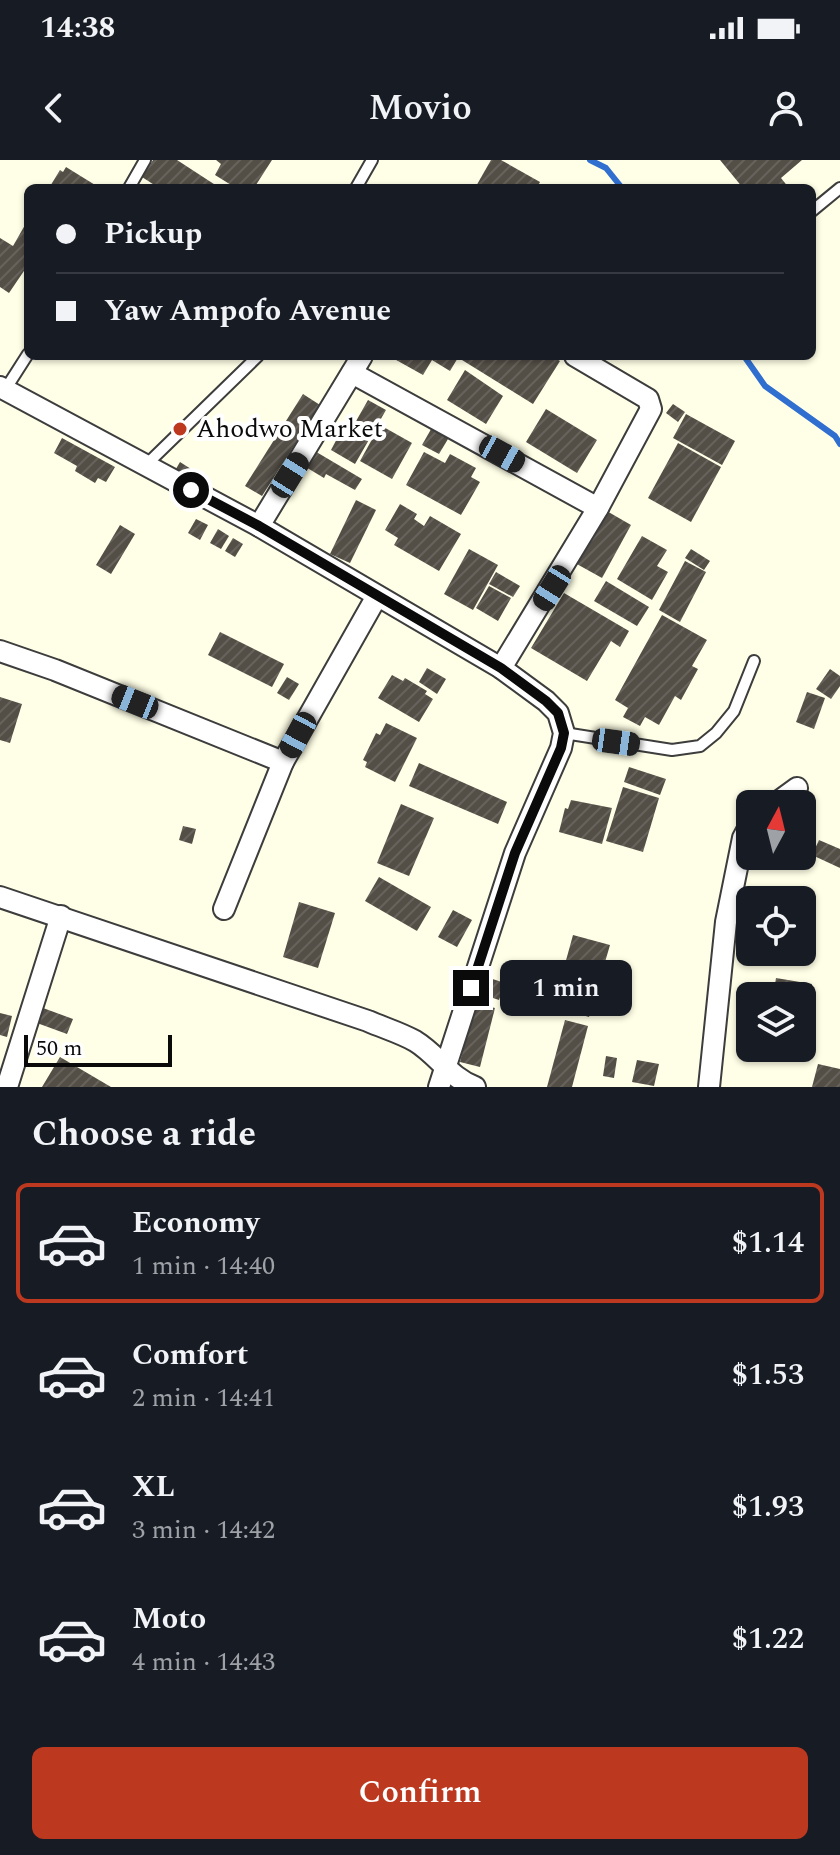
<!DOCTYPE html>
<meta charset="utf-8">
<style>
body{margin:0;font-family:Spectral,serif;background:#242831;color:#f1f3f6;height:100vh;display:flex;flex-direction:column;font-size:30px;white-space:nowrap}
*{box-sizing:border-box;margin:0}
p{font-size:26px;color:#9ea1a6}
.icon{flex:none;width:44px;height:44px;fill:none;stroke:currentColor;stroke-width:2;stroke-linecap:round;stroke-linejoin:round}
.map{position:relative;height:927px;overflow:hidden}
.side{display:flex;flex-direction:column;background:#171b24;flex:1}
.side>*{flex:none}
.banner{position:absolute;left:24px;top:24px;width:792px;height:176px;border-radius:12px;box-shadow:0 2px 6px #0004;display:grid;align-content:center;height:176px;padding:0 32px;background:#171b24}
.needle{width:52px;rotate:7deg}
.fabs{position:absolute;left:736px;top:630px;display:grid;gap:16px}
.fabs a{display:grid;place-items:center;width:80px;height:80px;border-radius:12px;background:#171b24;box-shadow:0 2px 6px #0004;font-size:40px}
.scale{position:absolute;left:24px;bottom:20px;width:148px;box-sizing:border-box;padding-left:8px;border:4px solid #0a0a0a;border-top:0;font-size:22px;line-height:28px;white-space:nowrap;color:#0a0a0a;-webkit-text-stroke:6px #fff;paint-order:stroke}
.end{position:absolute;width:36px;height:36px;margin:-18px;border:10px solid #0a0a0a;background:#fff;box-shadow:0 0 0 4px #fff}
.from{border-radius:50%}
.bubble{position:absolute;height:56px;border-radius:12px;background:#171b24;box-shadow:0 2px 6px #0004;font-size:26px;font-weight:600;line-height:56px;text-align:center}
.car{position:absolute;width:24px;height:48px;margin:-24px -12px;border-radius:10px;box-shadow:0 0 6px 2px #0007;background:linear-gradient(#222 24%,#8ab4d8 0 40%,#222 0 76%,#8ab4d8 0 86%,#222 0)}
.banner b{display:flex;align-items:center;gap:28px;height:76px;font-size:30px}
.banner b+b{border-top:2px solid #363941}
.banner i{width:20px;height:20px;background:#f1f3f6}
ul{padding:0;list-style:none}
li{display:flex;align-items:center;gap:24px;height:120px;margin:0 16px 12px;padding:0 16px;border:4px solid transparent;border-radius:12px}
li div{flex:1}
li b{display:block;font-size:30px}
li em{font-style:normal;font-weight:600}
li.current{border-color:#bc3920}
li>.icon{width:72px;height:72px;stroke-width:1.5}
h2{padding:0 32px;font-size:36px;line-height:96px}
.button{display:flex;gap:16px;margin-top:auto;padding:16px 32px}
.button a{flex:1;height:92px;border-radius:12px;background:#bc3920;color:#fff;font-size:32px;font-weight:600;line-height:92px;text-align:center}
.status{display:flex;justify-content:space-between;align-items:center;height:56px;padding:0 40px;background:#171b24;direction:ltr}
.status svg{height:22px;fill:currentColor}
header{display:flex;justify-content:space-between;align-items:center;height:104px;padding:0 32px;background:#171b24;font-size:36px;font-weight:600}
.map>svg:first-child{display:block}
</style>
<div class="status"><b>14:38</b><svg viewBox="0 0 49 12"><path d="M0 12V9h3v3zM5 12V6h3v6zM10 12V3h3v9zM15 12V0h3v12zM26 1h20v11H26zM47 4h2v5h-2z"/></svg></div>
<header><svg class="icon" aria-label="back" viewBox="0 0 24 24"><path d="M15 5l-7 7 7 7"/></svg>Movio<svg class="icon" aria-label="person" viewBox="0 0 24 24"><circle cx="12" cy="8" r="4"/><path d="M4 21q1-7 8-7t8 7"/></svg></header>
<div class="map">
<svg width="840" height="927" viewBox="0 0 840 927">
<defs>
<pattern id="building-hatch" width="6" height="6" patternUnits="userSpaceOnUse" patternTransform="scale(2)"><rect width="6" height="6" fill="#534e46"/><path d="M-1 1l2-2M0 6l6-6M5 7l2-2" fill="none" stroke="#67635c"/></pattern>
</defs>
<rect width="100%" height="100%" fill="#ffffe7"/>
<g fill="none" stroke-linecap="round" stroke-linejoin="round">
<!-- stream -->
<g stroke="#306ed0" stroke-width="6">
<polyline points="590,0 606,8 622,28"/>
<polyline points="744,196 765,226 835,276 840,284"/>
</g>
</g>
<!-- building -->
<g fill="url(#building-hatch)">
<polygon points="153,0 177,0 220,28 159,28 142,17"/>
<polygon points="216,0 272,0 254,28 236,28 215,15 221,4"/>
<polygon points="491,0 501,0 540,22 537,28 475,28"/>
<polygon points="720,0 802,0 781,18 789,28 743,28"/>
<polygon points="66,7 100,28 49,28 60,10 63,12"/>
<polygon points="25,65 28,66 28,105 9,133 0,127 0,78 13,86"/>
<polygon points="389,196 459,196 450,211 432,200 423,215"/>
<polygon points="464,196 552,196 560,201 533,244 462,200"/>
<polygon points="465,210 503,236 486,264 447,240"/>
<polygon points="303,234 320,245 262,336 245,326"/>
<polygon points="368,240 386,250 355,304 331,290 340,273 347,277"/>
<polygon points="673,244 685,252 678,262 666,253"/>
<polygon points="546,249 597,280 577,313 526,282"/>
<polygon points="686,254 735,281 722,305 673,278"/>
<polygon points="434,264 451,274 439,294 422,285"/>
<polygon points="380,265 412,283 392,319 360,301"/>
<polygon points="62,278 115,307 106,322 98,318 95,323 75,311 77,306 54,293"/>
<polygon points="678,283 721,307 691,362 648,338"/>
<polygon points="313,290 362,319 355,330 326,314 324,318 304,306"/>
<polygon points="424,292 445,303 450,294 476,308 471,317 480,322 461,355 406,325"/>
<polygon points="180,302 202,316 195,328 173,314"/>
<polygon points="356,340 376,350 350,403 330,394"/>
<polygon points="400,344 417,354 414,359 424,366 430,356 461,374 439,411 394,385 398,378 385,370"/>
<polygon points="605,350 631,365 602,418 575,403"/>
<polygon points="196,359 208,365 200,380 188,373"/>
<polygon points="120,365 135,374 111,414 96,405"/>
<polygon points="218,369 229,376 221,389 210,383"/>
<polygon points="642,376 667,390 657,406 668,412 652,440 617,419"/>
<polygon points="233,378 243,384 235,397 225,391"/>
<polygon points="469,389 498,405 473,450 444,434"/>
<polygon points="691,389 710,401 704,410 685,398"/>
<polygon points="685,401 706,412 680,462 659,450"/>
<polygon points="496,412 520,426 513,437 489,424"/>
<polygon points="606,421 649,447 637,466 594,441"/>
<polygon points="489,426 511,438 498,461 476,448"/>
<polygon points="564,433 629,471 620,487 611,481 587,521 531,488"/>
<polygon points="662,455 707,480 692,506 698,509 681,540 675,536 659,565 645,557 640,566 623,557 628,548 615,540"/>
<polygon points="220,472 284,504 272,527 208,495"/>
<polygon points="427,508 446,519 437,534 419,522"/>
<polygon points="830,509 840,516 840,526 831,539 816,529"/>
<polygon points="392,515 403,521 405,518 427,531 425,534 433,539 419,562 378,538"/>
<polygon points="287,517 299,524 289,540 277,533"/>
<polygon points="807,532 825,538 814,569 796,562"/>
<polygon points="0,537 22,544 10,583 0,580"/>
<polygon points="386,563 417,578 395,622 365,607 367,602 363,600 376,573 380,575"/>
<polygon points="419,603 507,642 498,664 409,626"/>
<polygon points="629,607 666,619 660,635 624,622"/>
<polygon points="623,627 659,638 643,692 606,681"/>
<polygon points="571,640 612,648 602,684 559,672 565,648 568,649"/>
<polygon points="401,644 434,658 409,716 377,703"/>
<polygon points="183,666 196,669 192,684 179,680"/>
<polygon points="819,680 840,689 840,708 812,695"/>
<polygon points="379,717 431,747 417,771 365,741"/>
<polygon points="299,742 335,753 318,808 283,797"/>
<polygon points="453,750 472,760 457,787 438,777"/>
<polygon points="573,775 610,785 589,857 552,846 558,828 548,825 555,801 565,804"/>
<polygon points="483,816 505,823 499,840 478,833"/>
<polygon points="776,818 812,824 804,870 802,836 773,836"/>
<polygon points="474,843 495,848 480,907 460,902"/>
<polygon points="43,848 73,859 67,874 37,863"/>
<polygon points="0,853 12,856 7,877 0,875"/>
<polygon points="565,860 588,866 572,927 547,927"/>
<polygon points="606,896 617,898 614,918 603,916"/>
<polygon points="60,897 111,927 42,927"/>
<polygon points="637,900 659,904 654,926 632,922"/>
<polygon points="818,904 840,909 840,927 812,927"/>
</g>
<g fill="none" stroke-linecap="round" stroke-linejoin="round">
<defs>
<g id="lane">
<polyline points="129,28 145,0"/>
<polyline points="356,28 372,0"/>
<polyline points="812,51 840,28"/>
<polyline points="5,230 28,194"/>
<polyline points="146,305 258,196"/>
<polyline points="564,573 672,590 700,586 716,573 734,551 754,501"/>
</g>
<g id="street">
<polyline points="352,213 598,348"/>
<polyline points="0,227 259,366 501,508 546,541 558,553 564,573 561,588 515,693 439,927"/>
<polyline points="259,366 362,196"/>
<polyline points="0,491 55,510 283,602 377,436"/>
<polyline points="501,508 598,348 651,249 648,239 575,196"/>
<polyline points="775,644 797,628"/>
<path d="M0,737L368,861C384,868 401,873 415,881C438,895 449,917 475,927"/>
<polyline points="224,749 283,602"/>
<polyline points="7,927 61,756"/>
<polyline points="709,927 726,762 743,678 750,665"/>
</g>
</defs>
<!-- lane casing -->
<use href="#lane" stroke="#3d3d3d" stroke-width="14"/>
<!-- street casing -->
<use href="#street" stroke="#3d3d3d" stroke-width="24"/>
<!-- lane -->
<use href="#lane" stroke="#fff" stroke-width="10"/>
<!-- street -->
<use href="#street" stroke="#fff" stroke-width="20"/>
</g>
<g fill="none" stroke-linecap="round" stroke-linejoin="round">
<!-- route -->
<polyline stroke="#0a0a0a" stroke-width="10" points="191,330 259,366 501,508 546,541 558,553 564,573 561,588 515,693 471,828"/>
</g>
<!-- markers -->
<circle fill="#bc3920" stroke="#fff" stroke-width="3" cx="180" cy="269" r="8"/>
<g text-anchor="middle" dominant-baseline="central" stroke-width="8" stroke-linejoin="round" paint-order="stroke">
<!-- poi labels -->
<g font-size="26" fill="#0a0a0a" stroke="#fff" text-anchor="start">
<text x="196" y="269">Ahodwo Market</text>
</g>
</g>
</svg>
<div class="fabs">
<a><svg class="needle" viewBox="-14 -14 28 28"><path d="M0-13l5 13h-10z" fill="#e53935"/><path d="M0 13l5-13h-10z" fill="#9ea1a6"/></svg></a>
<a><svg class="icon" aria-label="locate" viewBox="0 0 24 24"><circle cx="12" cy="12" r="6"/><path d="M12 2v4M12 18v4M2 12h4M18 12h4"/></svg></a>
<a><svg class="icon" aria-label="layers" viewBox="0 0 24 24"><path d="M12 4l9 5-9 5-9-5zM3 14l9 5 9-5"/></svg></a>
</div>
<div class="scale">50 m</div>
<i class="end from" style="left:191px;top:330px"></i>
<i class="end" style="left:471px;top:828px"></i>
<div class="bubble" style="left:500px;top:800px;width:132px">1 min</div>
<i class="car" style="left:502px;top:294px;rotate:119deg"></i>
<i class="car" style="left:290px;top:315px;rotate:32deg"></i>
<i class="car" style="left:552px;top:428px;rotate:212deg"></i>
<i class="car" style="left:135px;top:542px;rotate:292deg"></i>
<i class="car" style="left:298px;top:575px;rotate:208deg"></i>
<i class="car" style="left:616px;top:582px;rotate:98deg"></i>
<div class="banner">
<b><i class="from"></i>Pickup</b>
<b><i></i>Yaw Ampofo Avenue</b>
</div>
</div>
<section class="side">
<h2>Choose a ride</h2>
<ul>
<li class="current"><svg class="icon" aria-label="car" viewBox="0 0 24 24"><path d="M5 17H2v-5l4-1 3-4h7l3 4 3 1v5h-3M9 17h6M6 11h13"/><circle cx="7" cy="17" r="2"/><circle cx="17" cy="17" r="2"/></svg><div><b>Economy</b><p>1 min · 14:40</p></div><em>$1.14</em></li>
<li><svg class="icon" aria-label="car" viewBox="0 0 24 24"><path d="M5 17H2v-5l4-1 3-4h7l3 4 3 1v5h-3M9 17h6M6 11h13"/><circle cx="7" cy="17" r="2"/><circle cx="17" cy="17" r="2"/></svg><div><b>Comfort</b><p>2 min · 14:41</p></div><em>$1.53</em></li>
<li><svg class="icon" aria-label="car" viewBox="0 0 24 24"><path d="M5 17H2v-5l4-1 3-4h7l3 4 3 1v5h-3M9 17h6M6 11h13"/><circle cx="7" cy="17" r="2"/><circle cx="17" cy="17" r="2"/></svg><div><b>XL</b><p>3 min · 14:42</p></div><em>$1.93</em></li>
<li><svg class="icon" aria-label="car" viewBox="0 0 24 24"><path d="M5 17H2v-5l4-1 3-4h7l3 4 3 1v5h-3M9 17h6M6 11h13"/><circle cx="7" cy="17" r="2"/><circle cx="17" cy="17" r="2"/></svg><div><b>Moto</b><p>4 min · 14:43</p></div><em>$1.22</em></li>
</ul>
<div class="button"><a>Confirm</a></div>
</section>
